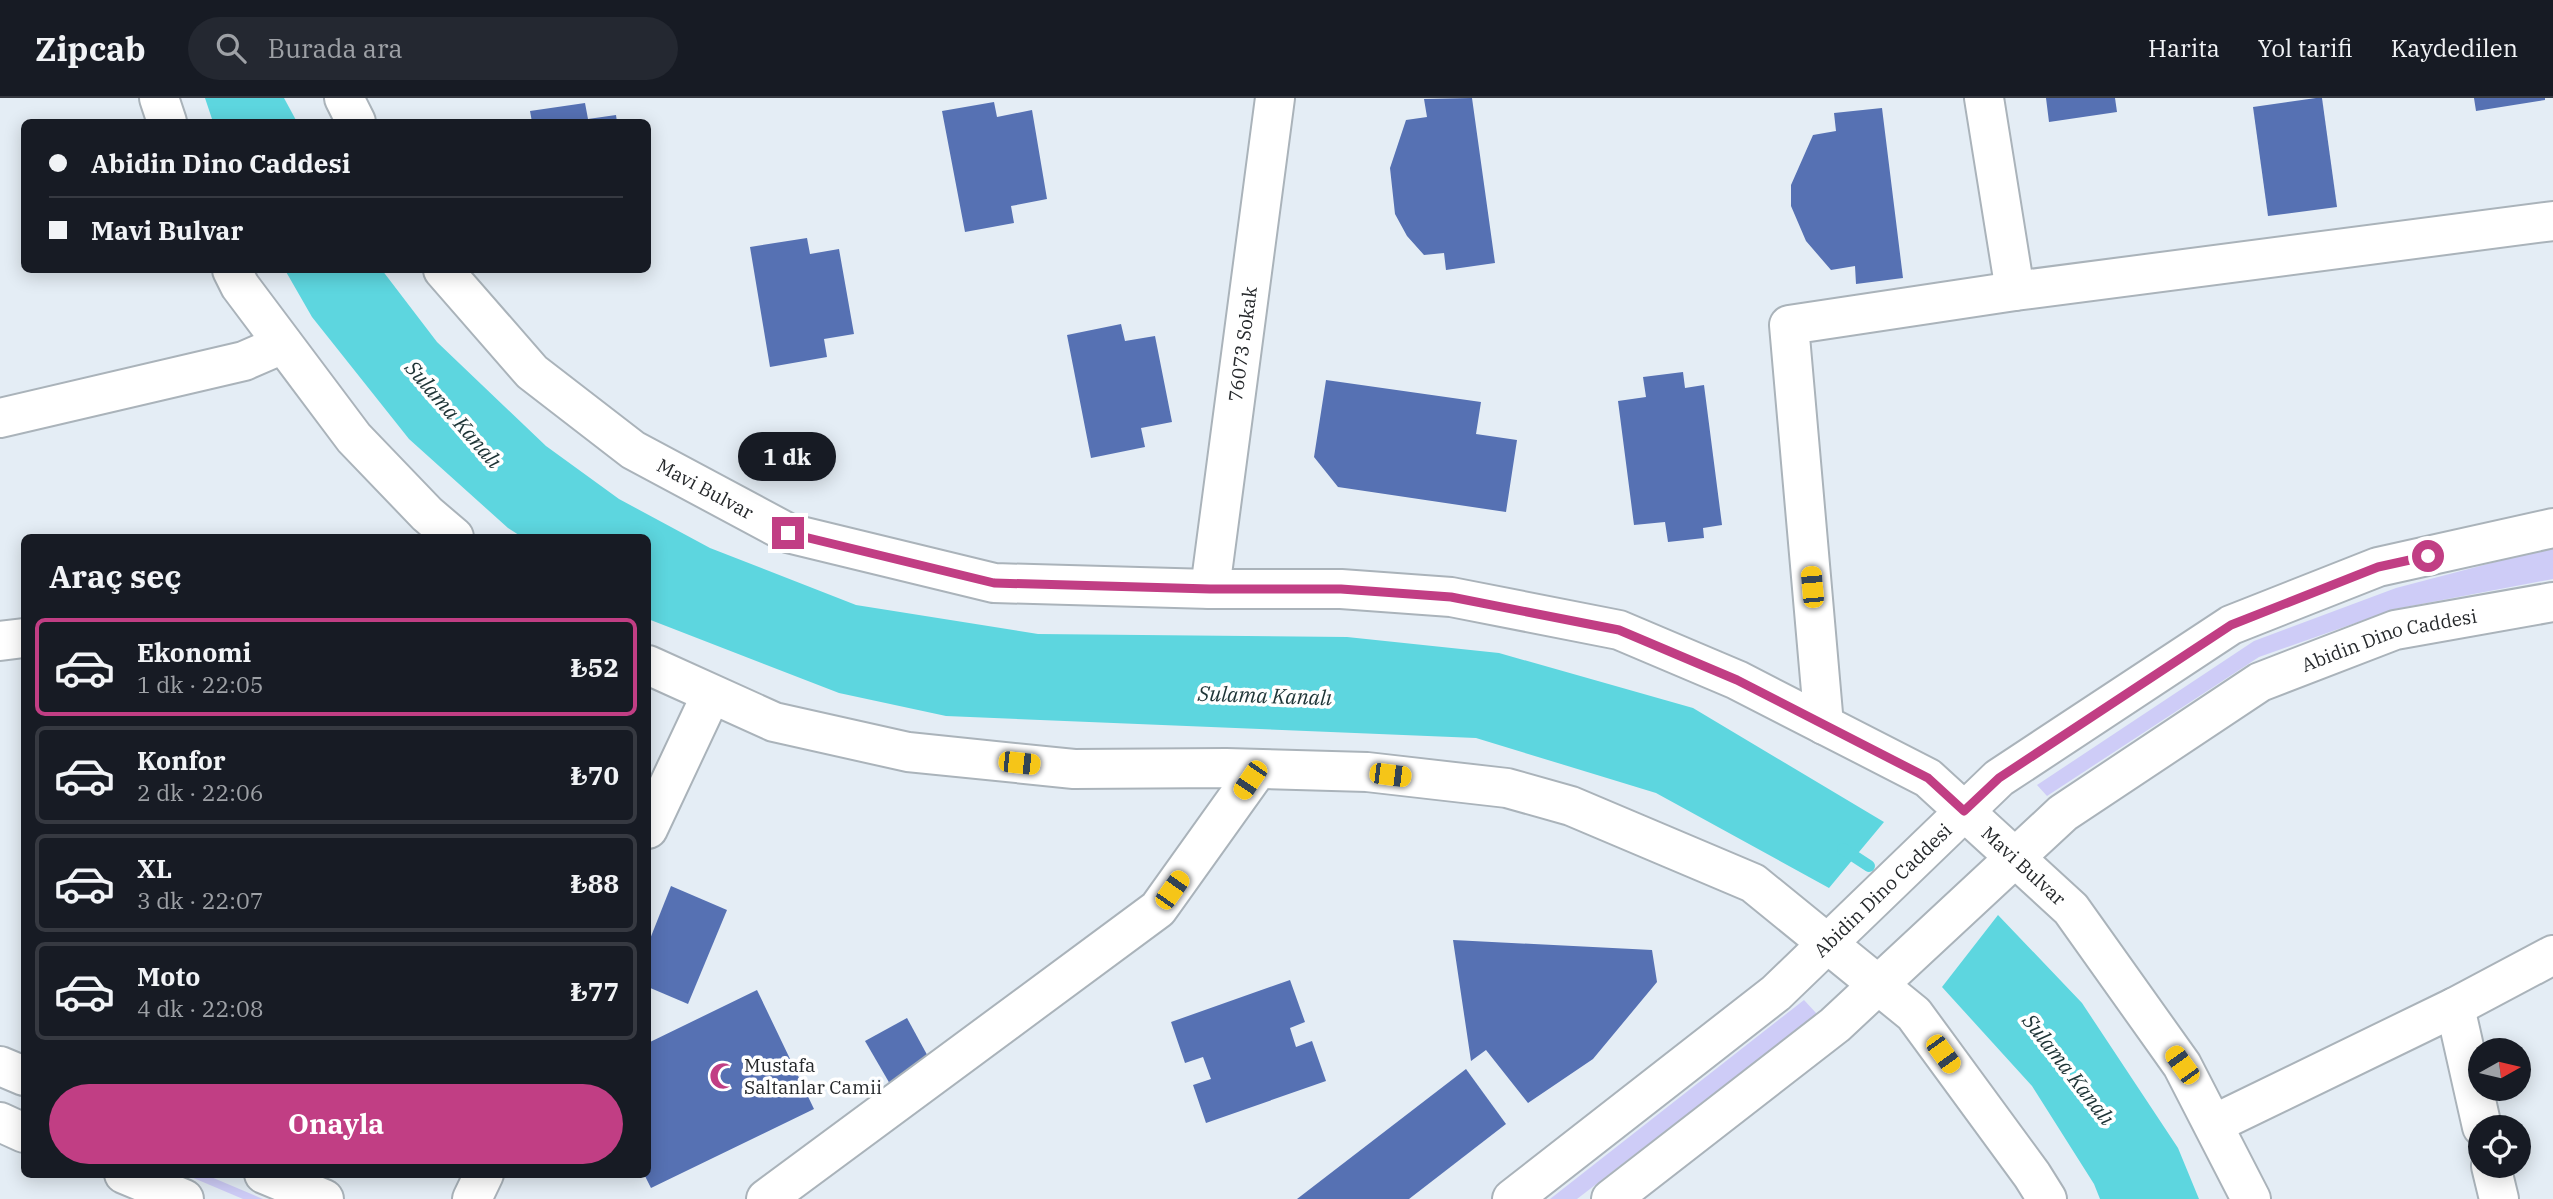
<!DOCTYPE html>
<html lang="tr">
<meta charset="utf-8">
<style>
body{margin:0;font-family:"IBM Plex Serif",serif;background:#242831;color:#f1f3f6;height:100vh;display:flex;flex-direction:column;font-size:26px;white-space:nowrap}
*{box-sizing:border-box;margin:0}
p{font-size:23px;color:#9ea1a6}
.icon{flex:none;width:38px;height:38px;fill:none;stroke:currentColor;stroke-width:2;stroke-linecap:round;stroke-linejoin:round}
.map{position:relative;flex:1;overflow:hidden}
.sheet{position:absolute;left:21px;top:436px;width:630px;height:644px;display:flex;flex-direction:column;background:#171b24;border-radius:10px;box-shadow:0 4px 18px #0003}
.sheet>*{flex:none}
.hud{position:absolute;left:21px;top:21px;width:630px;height:154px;border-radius:10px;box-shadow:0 4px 18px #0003;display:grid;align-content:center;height:154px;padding:0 28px;background:#171b24}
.needle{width:46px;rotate:82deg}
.tools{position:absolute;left:2468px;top:940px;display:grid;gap:14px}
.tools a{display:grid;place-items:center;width:63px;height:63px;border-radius:50%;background:#171b24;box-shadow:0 4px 18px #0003;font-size:35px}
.end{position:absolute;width:32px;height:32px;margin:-16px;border:9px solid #c13e84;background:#fff;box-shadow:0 0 0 4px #fff}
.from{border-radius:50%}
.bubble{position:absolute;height:49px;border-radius:24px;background:#171b24;box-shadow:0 4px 18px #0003;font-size:23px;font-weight:700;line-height:49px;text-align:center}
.car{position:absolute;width:21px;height:42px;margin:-21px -10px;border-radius:9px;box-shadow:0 0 5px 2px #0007;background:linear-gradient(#f5c518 24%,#345 0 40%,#f5c518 0 76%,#345 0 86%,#f5c518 0)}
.hud b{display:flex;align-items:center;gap:24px;height:66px;font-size:26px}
.hud b+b{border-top:2px solid #363941}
.hud i{width:18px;height:18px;background:#f1f3f6}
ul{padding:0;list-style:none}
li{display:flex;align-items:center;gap:21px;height:98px;margin:0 14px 10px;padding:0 14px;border:4px solid #363941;border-radius:10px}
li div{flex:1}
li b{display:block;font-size:26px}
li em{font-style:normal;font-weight:700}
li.current{border-color:#c13e84}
li>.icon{width:63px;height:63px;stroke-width:1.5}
h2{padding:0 28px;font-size:32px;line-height:84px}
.action{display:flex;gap:14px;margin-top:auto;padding:14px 28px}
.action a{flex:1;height:80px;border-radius:42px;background:#c13e84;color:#fff;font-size:28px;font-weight:700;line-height:80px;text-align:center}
header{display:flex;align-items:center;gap:42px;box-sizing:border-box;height:98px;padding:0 35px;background:#171b24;border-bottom:2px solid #363941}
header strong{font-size:33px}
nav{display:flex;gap:38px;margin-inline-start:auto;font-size:24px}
.search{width:490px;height:63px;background:#242831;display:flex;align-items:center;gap:18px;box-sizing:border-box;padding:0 24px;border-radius:38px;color:#9ea1a6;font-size:26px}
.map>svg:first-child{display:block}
</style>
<header>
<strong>Zipcab</strong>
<div class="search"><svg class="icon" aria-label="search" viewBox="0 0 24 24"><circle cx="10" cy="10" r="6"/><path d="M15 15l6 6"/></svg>Burada ara</div>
<nav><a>Harita</a><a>Yol tarifi</a><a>Kaydedilen</a></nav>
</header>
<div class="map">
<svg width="2553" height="1101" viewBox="0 0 2553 1101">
<rect width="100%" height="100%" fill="#e4edf5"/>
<!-- green -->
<g fill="#ceccf7">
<polygon points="2553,449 2553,481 2395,511 2259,559 2047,698 2037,687 2254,543 2396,490"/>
<polygon points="1804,902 1817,916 1577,1101 1550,1101"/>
<polygon points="184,1076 204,1076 263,1101 243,1101"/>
</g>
<!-- water -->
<g fill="#5dd6df">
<polygon points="205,0 284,0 297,24 213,24"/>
<polygon points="285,172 382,172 437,244 546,348 619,401 710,450 856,507 1038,536 1347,539 1499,555 1693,610 1884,724 1829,790 1656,695 1476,640 946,618 839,595 648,521 648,439 522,439 508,430 409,341 312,219"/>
<polygon points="1998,817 2082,905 2178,1050 2199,1101 2100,1101 2094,1086 2032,988 1942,889"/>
</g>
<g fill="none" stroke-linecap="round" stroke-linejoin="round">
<!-- stream -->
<polyline stroke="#5dd6df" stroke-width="12" points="1843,751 1869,768"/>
</g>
<!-- building -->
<g fill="#5671b3">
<polygon points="1472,0 1495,165 1446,172 1444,155 1424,157 1407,138 1395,116 1390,70 1406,22 1427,19 1424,1"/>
<polygon points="2046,0 2115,0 2117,14 2049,24"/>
<polygon points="2316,0 2322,0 2337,109 2268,118 2253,9"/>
<polygon points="2474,0 2545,0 2545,2 2476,13"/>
<polygon points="994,4 997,19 1032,12 1047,101 1011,108 1014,125 965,134 942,13"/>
<polygon points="585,5 588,21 616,17 617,24 532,24 530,13"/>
<polygon points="1882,10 1903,180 1856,186 1855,168 1831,172 1806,143 1791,108 1791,87 1813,37 1836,33 1834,15"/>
<polygon points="807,140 810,156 839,151 854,236 824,241 827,259 770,269 750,149"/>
<polygon points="1121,226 1125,243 1155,238 1172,324 1141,330 1145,349 1091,360 1067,237"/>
<polygon points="1683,274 1685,290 1704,287 1722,427 1703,430 1704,440 1668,444 1665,424 1634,427 1618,303 1646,299 1643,279"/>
<polygon points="1326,282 1481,304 1476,336 1517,342 1506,414 1338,389 1314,359"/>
<polygon points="671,788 727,812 688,906 648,889 648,846"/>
<polygon points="1453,842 1652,852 1657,884 1593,961 1528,1005 1486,952 1471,963"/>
<polygon points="1290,882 1305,924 1290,930 1296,949 1312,943 1326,983 1206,1025 1193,987 1211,981 1203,959 1185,965 1171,924"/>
<polygon points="757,892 814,1011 651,1090 644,1076 648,1076 648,945"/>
<polygon points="907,920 931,964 890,986 865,943"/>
<polygon points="1466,971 1506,1026 1409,1101 1297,1101"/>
</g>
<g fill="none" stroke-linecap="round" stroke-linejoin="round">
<defs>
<g id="street">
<polyline points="1984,0 2015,193 2553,123"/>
<polyline points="0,320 244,263 283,246"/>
<path id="s1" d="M1210,491L1275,0"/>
<polyline points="0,543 24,540"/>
<polyline points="1824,627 1789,227 2015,193"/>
<polyline points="648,731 711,597"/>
<polyline points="2455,909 2482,1029"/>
<polyline points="2214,1026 2455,909 2553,857"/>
<polyline points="2491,1068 2499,1101"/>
<polyline points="472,1101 484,1076"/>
<polyline points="766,1101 1158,811 1258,671"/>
</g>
<g id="secondary">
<polyline points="0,968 24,978"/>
<polyline points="0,1024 24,1035"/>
<polyline points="124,1076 184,1101"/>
<polyline points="264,1076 324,1101"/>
<path id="s2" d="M1512,1101L1776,895L1999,680L2231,527L2378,469L2553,430"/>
<path id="s3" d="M1611,1101L1835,927L2063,715L2260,584L2395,532L2553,504"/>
</g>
<g id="primary">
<polyline points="159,0 167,24"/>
<polyline points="344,0 356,24"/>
<polyline points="232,172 240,188 354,340 427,416 454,439"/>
<path id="s4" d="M443,172L532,274L633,352L788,435L994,485L1210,491H1341L1451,499L1619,532L1737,582L1928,680L2071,811L2182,967L2251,1101"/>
<polyline points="648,567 774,624 908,654 1074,671 1226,670 1367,674 1507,690 1571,708 1753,785 1914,916 2032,1077 2047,1101"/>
</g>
</defs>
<!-- street casing -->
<use href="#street" stroke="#aab3ba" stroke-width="42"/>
<!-- secondary casing -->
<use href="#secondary" stroke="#aab3ba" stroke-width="42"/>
<!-- primary casing -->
<use href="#primary" stroke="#aab3ba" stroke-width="42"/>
<!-- street -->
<use href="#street" stroke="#fff" stroke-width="38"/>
<!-- secondary -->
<use href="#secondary" stroke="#fff" stroke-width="38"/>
<!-- primary -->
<use href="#primary" stroke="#fff" stroke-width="38"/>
</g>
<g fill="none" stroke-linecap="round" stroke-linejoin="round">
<!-- route -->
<polyline stroke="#c13e84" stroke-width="9" points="788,435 994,485 1210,491 1341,491 1451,499 1619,532 1737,582 1928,680 1964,713 1999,680 2231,527 2378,469 2428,458"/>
</g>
<!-- icons -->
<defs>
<symbol id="mosque-bare" viewBox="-9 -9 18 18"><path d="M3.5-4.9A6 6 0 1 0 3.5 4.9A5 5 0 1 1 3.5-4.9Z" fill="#c13e84" stroke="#fff" stroke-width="2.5" paint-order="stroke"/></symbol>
</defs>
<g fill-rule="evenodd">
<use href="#mosque-bare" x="704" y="959" width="38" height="38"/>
</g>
<g text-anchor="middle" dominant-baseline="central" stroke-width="7" stroke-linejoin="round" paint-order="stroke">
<!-- street labels -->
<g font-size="19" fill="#25282b" stroke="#fff">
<text stroke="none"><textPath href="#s1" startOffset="247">76073 Sokak</textPath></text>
<text stroke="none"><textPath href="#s4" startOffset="345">Mavi Bulvar</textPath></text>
<text stroke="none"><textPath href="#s3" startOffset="968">Abidin Dino Caddesi</textPath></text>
<text stroke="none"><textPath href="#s4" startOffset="1752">Mavi Bulvar</textPath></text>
<text stroke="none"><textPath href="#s2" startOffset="483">Abidin Dino Caddesi</textPath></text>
</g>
<!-- poi labels -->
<g font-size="19" fill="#25282b" stroke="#fff" text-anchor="start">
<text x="744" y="967">Mustafa<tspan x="744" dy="22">Saltanlar Camii</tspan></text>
</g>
<!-- water labels -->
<g font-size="21" font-style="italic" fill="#1e3436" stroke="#fff">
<text transform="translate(454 316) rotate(49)">Sulama Kanalı</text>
<text transform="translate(1265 597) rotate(2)">Sulama Kanalı</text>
<text transform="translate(2069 971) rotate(52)">Sulama Kanalı</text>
</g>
</g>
</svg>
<div class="tools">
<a><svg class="needle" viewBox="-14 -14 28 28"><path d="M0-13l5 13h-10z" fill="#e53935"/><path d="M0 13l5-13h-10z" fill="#9ea1a6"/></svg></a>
<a><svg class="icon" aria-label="locate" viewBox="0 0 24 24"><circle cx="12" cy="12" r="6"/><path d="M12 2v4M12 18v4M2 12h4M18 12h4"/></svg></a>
</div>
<i class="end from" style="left:2428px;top:458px"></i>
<i class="end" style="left:788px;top:435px"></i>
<div class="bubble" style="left:738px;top:334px;width:98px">1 dk</div>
<i class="car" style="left:1812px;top:489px;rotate:355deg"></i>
<i class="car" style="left:1019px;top:665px;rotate:96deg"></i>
<i class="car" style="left:1390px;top:677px;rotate:97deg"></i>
<i class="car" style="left:1250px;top:682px;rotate:214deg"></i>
<i class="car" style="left:1172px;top:792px;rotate:35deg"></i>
<i class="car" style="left:1943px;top:956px;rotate:144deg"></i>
<i class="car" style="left:2182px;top:967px;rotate:324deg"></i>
<div class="hud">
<b><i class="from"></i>Abidin Dino Caddesi</b>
<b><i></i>Mavi Bulvar</b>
</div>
<section class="sheet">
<h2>Araç seç</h2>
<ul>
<li class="current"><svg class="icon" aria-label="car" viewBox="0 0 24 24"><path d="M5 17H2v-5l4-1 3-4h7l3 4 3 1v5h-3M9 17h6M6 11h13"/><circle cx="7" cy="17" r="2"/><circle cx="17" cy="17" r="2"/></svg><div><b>Ekonomi</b><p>1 dk · 22:05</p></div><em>₺52</em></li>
<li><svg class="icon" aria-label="car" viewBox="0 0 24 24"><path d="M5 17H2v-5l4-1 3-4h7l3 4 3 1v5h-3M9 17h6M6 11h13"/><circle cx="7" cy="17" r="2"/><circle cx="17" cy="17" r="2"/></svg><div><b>Konfor</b><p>2 dk · 22:06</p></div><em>₺70</em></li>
<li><svg class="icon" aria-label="car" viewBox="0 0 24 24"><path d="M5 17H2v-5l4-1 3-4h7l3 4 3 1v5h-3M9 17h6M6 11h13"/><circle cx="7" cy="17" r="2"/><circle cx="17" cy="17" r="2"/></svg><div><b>XL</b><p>3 dk · 22:07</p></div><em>₺88</em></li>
<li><svg class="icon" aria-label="car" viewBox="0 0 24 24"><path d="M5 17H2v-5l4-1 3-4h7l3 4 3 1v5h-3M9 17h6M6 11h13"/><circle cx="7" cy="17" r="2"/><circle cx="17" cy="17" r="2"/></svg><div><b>Moto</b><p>4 dk · 22:08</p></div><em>₺77</em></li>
</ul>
<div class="action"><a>Onayla</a></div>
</section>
</div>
